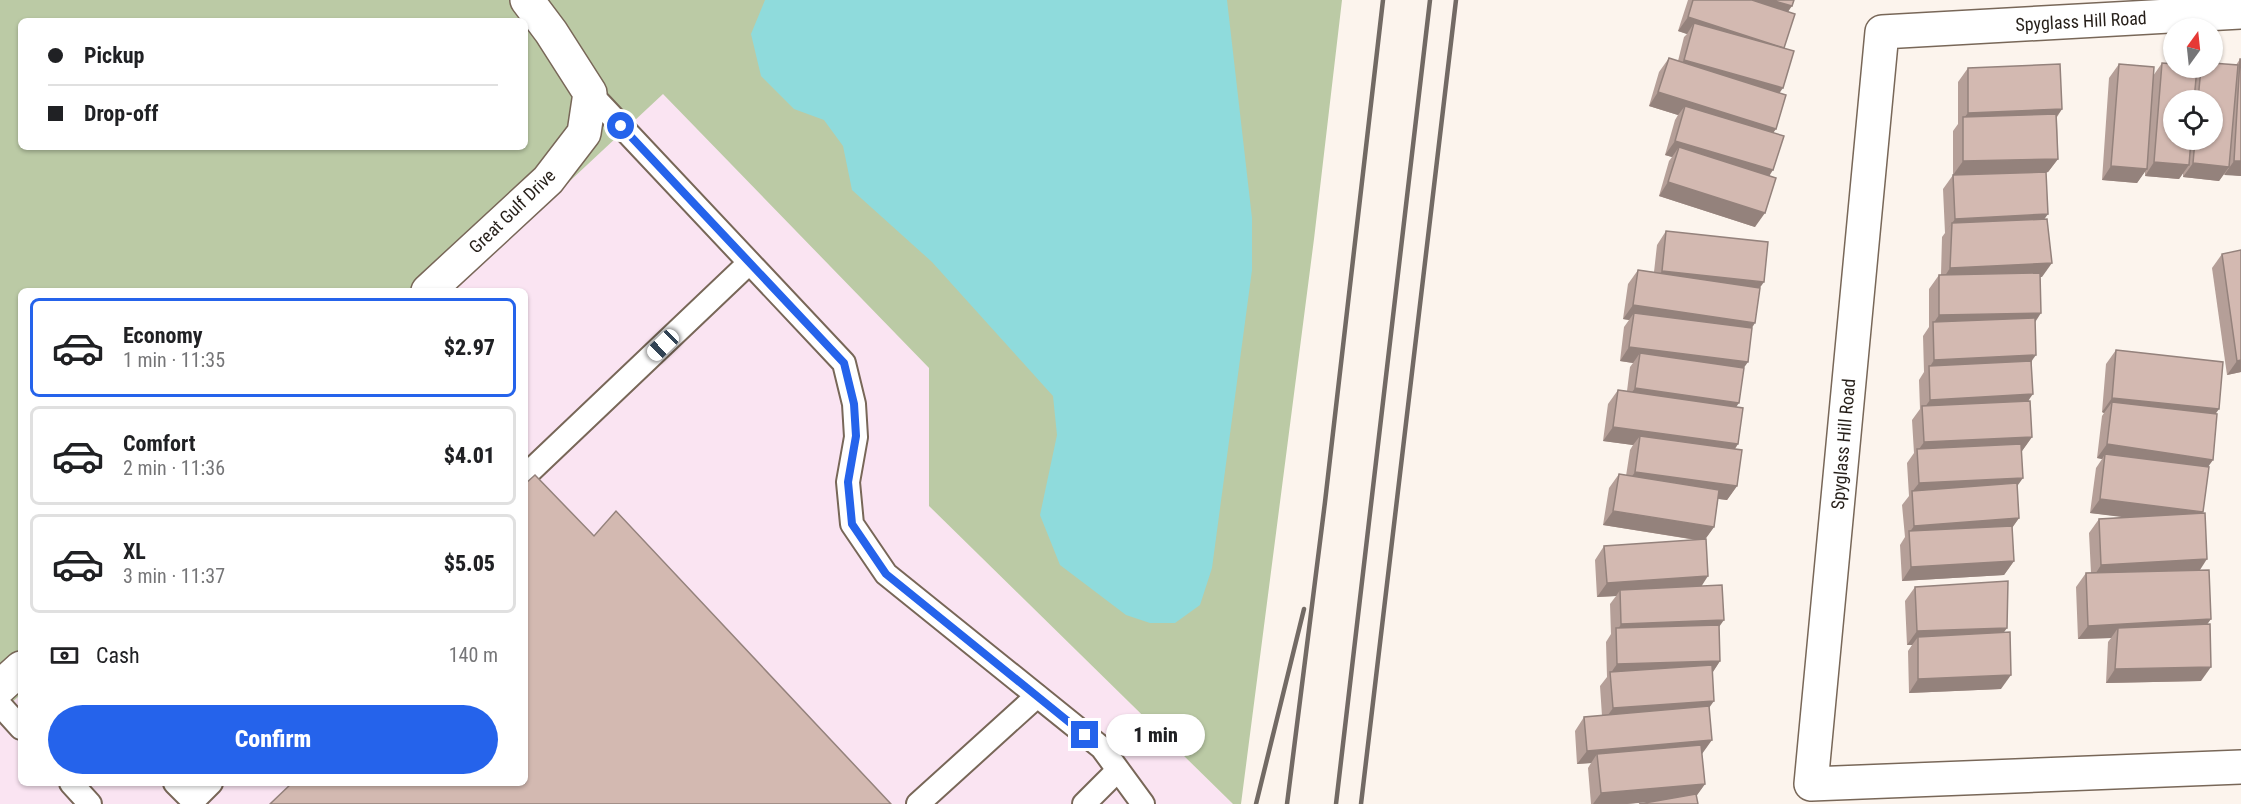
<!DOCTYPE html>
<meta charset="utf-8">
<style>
body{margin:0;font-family:"Roboto Condensed",sans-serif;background:#f6f6f6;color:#202124;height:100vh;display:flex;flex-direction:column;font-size:22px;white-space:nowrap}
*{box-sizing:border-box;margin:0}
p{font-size:20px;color:#757577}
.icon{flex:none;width:33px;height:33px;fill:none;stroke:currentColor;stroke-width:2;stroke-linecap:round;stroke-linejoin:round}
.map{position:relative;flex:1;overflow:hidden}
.drawer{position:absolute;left:18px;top:288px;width:510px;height:498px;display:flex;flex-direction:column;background:#fff;border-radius:9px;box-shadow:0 2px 4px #0004}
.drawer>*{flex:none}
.top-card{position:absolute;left:18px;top:18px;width:510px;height:132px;border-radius:9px;box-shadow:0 2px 4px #0004;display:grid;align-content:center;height:132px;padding:0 30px;background:#fff}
.needle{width:39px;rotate:15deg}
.controls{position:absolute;left:2163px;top:18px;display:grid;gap:12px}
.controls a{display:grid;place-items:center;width:60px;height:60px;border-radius:50%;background:#fff;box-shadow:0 2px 4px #0004;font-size:30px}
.end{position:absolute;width:27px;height:27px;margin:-14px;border:8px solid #2563eb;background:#fff;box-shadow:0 0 0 3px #fff}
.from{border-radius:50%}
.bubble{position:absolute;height:42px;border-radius:21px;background:#fff;box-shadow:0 2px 4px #0004;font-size:20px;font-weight:800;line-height:42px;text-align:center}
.car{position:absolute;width:18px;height:36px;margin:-18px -9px;border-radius:8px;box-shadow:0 0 4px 2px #0007;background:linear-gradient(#fff 24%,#345 0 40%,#fff 0 76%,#345 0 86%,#fff 0)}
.top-card b{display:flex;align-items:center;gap:21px;height:57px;font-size:22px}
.top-card b+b{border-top:2px solid #e0e0e0}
.top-card i{width:15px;height:15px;background:#202124}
ul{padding:10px 0 0;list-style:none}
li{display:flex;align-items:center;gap:18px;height:99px;margin:0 12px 9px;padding:0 18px;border:3px solid #e0e0e0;border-radius:9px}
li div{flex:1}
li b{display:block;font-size:22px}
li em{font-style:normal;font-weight:800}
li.selected{border-color:#2563eb}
li>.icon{width:54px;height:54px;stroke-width:1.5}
.pay{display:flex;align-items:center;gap:15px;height:66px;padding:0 30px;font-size:22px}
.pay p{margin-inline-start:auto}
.button{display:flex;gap:12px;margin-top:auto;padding:12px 30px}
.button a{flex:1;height:69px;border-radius:36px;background:#2563eb;color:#fff;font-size:24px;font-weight:800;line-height:69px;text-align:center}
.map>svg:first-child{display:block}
</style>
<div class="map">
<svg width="2241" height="804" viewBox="0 0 2241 804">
<rect width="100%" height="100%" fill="#fcf4ed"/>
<!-- industrial -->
<polygon fill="#fae4f2" points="663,93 929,368 929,506 1233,804 0,804 0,714 21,694 21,783 525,783 525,291 452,291"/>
<!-- green -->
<path fill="#bbcaa5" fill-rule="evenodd" d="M0,0H1342L1314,239L1241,804H1233L929,506V368L663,94L452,291H21V694L0,714ZM21,21H525V147H21Z"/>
<!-- water -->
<polygon fill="#8fdbdc" points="765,0 1227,0 1252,218 1252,270 1212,568 1200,605 1175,623 1150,623 1126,615 1060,565 1040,515 1057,435 1053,396 932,262 852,190 843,146 824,120 794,109 761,76 751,34"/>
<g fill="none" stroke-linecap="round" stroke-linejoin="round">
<defs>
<g id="lane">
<polyline points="590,93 844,363 854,404 856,437 848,482 852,524 886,574 1102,748 1143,804"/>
<polyline points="525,476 749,263"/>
<polyline points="0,705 21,728"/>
<polyline points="71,783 90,804"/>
<polyline points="175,783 193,801 211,783"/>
<polyline points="918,804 1037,696"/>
<polyline points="1084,804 1117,771"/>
</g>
<g id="street">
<polyline points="2241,12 1882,32 1811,784 2241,767"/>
<polyline points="428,291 548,180 584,133 590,93 551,32 527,0"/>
<polyline points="0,687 21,668"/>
</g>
</defs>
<!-- lane casing -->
<use href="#lane" stroke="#786758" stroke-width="26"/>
<!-- street casing -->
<use href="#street" stroke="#786758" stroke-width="36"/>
<!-- lane -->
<use href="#lane" stroke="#fff" stroke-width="22"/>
<!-- street -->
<use href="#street" stroke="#fff" stroke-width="33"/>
<!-- rail -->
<g stroke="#726a64" stroke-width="4.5">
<polyline points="1256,804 1304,609"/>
<polyline points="1287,804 1325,502 1383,0"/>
<polyline points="1336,804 1430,0"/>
<polyline points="1361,804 1456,0"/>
</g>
</g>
<!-- wall -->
<g fill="#b59f98" fill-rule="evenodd">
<polygon points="1688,0 1794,0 1788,12 1784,49 1780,93 1773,132 1770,176 1755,227 1659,196 1669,161 1672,157 1665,155 1675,120 1678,115 1649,106 1659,72 1669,58 1678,61 1684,37 1687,34 1678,31"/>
<path d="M2240,59H2241V176L2224,174L2219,181L2183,177V173L2179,179L2145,176V171L2137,183L2102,180L2109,78L2119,64L2153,76L2162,63L2197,68H2212L2236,65ZM2174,100H2212V140H2174Z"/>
<polygon points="1968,68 2062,109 2057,117 2058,159 2048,172 2046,173 2042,277 2040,277 2035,322 2029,401 2032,437 2022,451 2017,488 2019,518 2012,528 2014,561 2004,575 1902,581 1900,545 1905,537 1902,505 1909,496 1907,463 1914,453 1912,420 1920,409 1919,380 1924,372 1923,336 1929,327 1929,289 1939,275 1941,275 1942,237 1945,233 1943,189 1953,175 1953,131 1958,124 1958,82"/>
<polygon points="1666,231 1760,288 1736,407 1738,444 1735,449 1737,486 1727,500 1718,499 1714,527 1705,539 1702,586 1719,626 1720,661 1712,673 1709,708 1702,754 1705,784 1696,796 1627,804 1591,804 1588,768 1591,763 1577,764 1575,731 1584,717 1602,716 1600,686 1607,677 1606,642 1611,634 1610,604 1616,596 1597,597 1595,560 1604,546 1696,540 1603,525 1609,488 1619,474 1626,476 1630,450 1633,445 1603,441 1608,404 1618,390 1627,391 1630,367 1633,363 1620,361 1624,327 1629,320 1623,319 1628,284 1638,270 1654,272 1657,245"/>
<polygon points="2222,254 2241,372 2227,375 2212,268"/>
<polygon points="2116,350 2216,414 2202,513 2200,570 2207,624 2201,681 2106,683 2108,642 2111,638 2078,639 2076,587 2086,573 2091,573 2089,533 2099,519 2126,517 2090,513 2096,468 2102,459 2097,458 2102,416 2104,413 2102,412 2106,364"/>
<polygon points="1915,587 2004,632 2001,689 1909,693 1908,651 1912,645 1907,645 1905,601"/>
</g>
<!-- shaded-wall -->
<g fill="#94827c">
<polygon points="1716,0 1771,0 1792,6 1782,20"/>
<polygon points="1688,17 1784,48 1775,62 1694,23 1687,34 1678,31"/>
<polygon points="1684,60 1783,88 1773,102 1674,74"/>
<polygon points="1658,92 1776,129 1766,143 1685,106 1678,115 1649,106"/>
<polygon points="2062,109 2052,123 1963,119 1968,113"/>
<polygon points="1675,141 1773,170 1764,184 1679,147 1672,157 1665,155"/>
<polygon points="2058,159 2048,172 1953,175 1963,161"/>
<polygon points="2234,161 2241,161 2241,176 2224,175"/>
<polygon points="2154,162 2189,165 2179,179 2145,176"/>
<polygon points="2193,163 2229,167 2219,181 2183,177"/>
<polygon points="2111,166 2147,169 2137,183 2102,180"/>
<polygon points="1668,182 1765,213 1755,227 1659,196"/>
<polygon points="2048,214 2038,228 1952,223 1945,233 1955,219"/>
<polygon points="2052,263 2042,277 1941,282 1950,268"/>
<polygon points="1662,271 1764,282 1754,296 1652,285"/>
<polygon points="1633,305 1755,323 1746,337 1634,313 1629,320 1623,319"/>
<polygon points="2041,313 2032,327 1933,324 1939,315"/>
<polygon points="1629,347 1748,362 1738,376 1640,353 1633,363 1620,361"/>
<polygon points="2036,355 2026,369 1929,368 1934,360"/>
<polygon points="2241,360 2241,372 2227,375 2237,361"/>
<polygon points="1635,388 1739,403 1729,417 1625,402"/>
<polygon points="2033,394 2023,408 1922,411 1930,400"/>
<polygon points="2112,398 2219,409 2209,423 2112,402 2104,413 2102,412"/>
<polygon points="1613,427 1738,444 1728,458 1640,436 1633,445 1603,441"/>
<polygon points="2032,437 2022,451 1917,452 1924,442"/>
<polygon points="2107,444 2213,460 2203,474 2105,454 2102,459 2097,458"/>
<polygon points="1635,472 1737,486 1727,500 1625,486"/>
<polygon points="2023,478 2013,492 1912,492 1919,483"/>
<polygon points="2100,499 2203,512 2193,526 2090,513"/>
<polygon points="1613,511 1714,527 1704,541 1603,525"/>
<polygon points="2019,518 2009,532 1909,533 1914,526"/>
<polygon points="2207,559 2198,573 2092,579 2101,565"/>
<polygon points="2014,561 2004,575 1902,581 1911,567"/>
<polygon points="1708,576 1699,590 1620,590 1616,596 1597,597 1607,583"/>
<polygon points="2211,619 2201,633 2118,628 2111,638 2078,639 2088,626"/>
<polygon points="1724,620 1714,634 1616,633 1621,624"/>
<polygon points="2007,628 1997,642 1918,637 1912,645 1907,645 1917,631"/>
<polygon points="1720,661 1711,675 1610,674 1617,664"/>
<polygon points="2211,667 2201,681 2106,683 2115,669"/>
<polygon points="2011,675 2001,689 1909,693 1918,679"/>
<polygon points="1714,701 1704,715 1603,722 1613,708"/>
<polygon points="1712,740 1702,754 1597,754 1591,763 1577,764 1587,751"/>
<polygon points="1705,784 1695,798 1627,804 1593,804 1601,793"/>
</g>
<!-- building -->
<g fill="#d3b9b1" stroke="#94827c" stroke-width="1.5">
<polygon points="1693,0 1752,0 1795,14 1784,48 1688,17"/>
<polygon points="1771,0 1794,0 1792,6"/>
<polygon points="1694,23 1794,51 1783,88 1684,60"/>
<polygon points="1669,58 1786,95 1776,129 1658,92"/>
<polygon points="2240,59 2241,59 2241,161 2234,161"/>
<polygon points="2162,63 2174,64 2174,68 2197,68 2194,100 2174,100 2174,140 2191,140 2189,165 2154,162"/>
<polygon points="2212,63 2238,65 2229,167 2193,163 2195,140 2212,140 2212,100 2198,100 2201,68 2212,68"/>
<polygon points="2060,64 2062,109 1968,113 1968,68"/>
<polygon points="2119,64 2154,67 2147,169 2111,166"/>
<polygon points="1685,106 1784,136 1773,170 1675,141"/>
<polygon points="2056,114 2058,159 1963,161 1963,117"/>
<polygon points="1679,147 1776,178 1765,213 1668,182"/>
<polygon points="2046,172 2048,214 1955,219 1953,175"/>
<polygon points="2047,219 2052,263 1950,268 1952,223"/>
<polygon points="1666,231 1768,242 1764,282 1662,271"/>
<polygon points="2241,250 2241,360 2237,361 2222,254"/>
<polygon points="1638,270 1760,288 1755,323 1633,305"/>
<polygon points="2040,273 2041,313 1939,315 1939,275"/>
<polygon points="1634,313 1752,328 1748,362 1629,347"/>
<polygon points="2035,318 2036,355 1934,360 1933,322"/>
<polygon points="2116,350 2223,362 2219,409 2112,398"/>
<polygon points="1640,353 1744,368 1739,403 1635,388"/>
<polygon points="2031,361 2033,394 1930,400 1929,366"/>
<polygon points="1618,390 1743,408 1738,444 1613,427"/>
<polygon points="2030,401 2032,437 1924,442 1922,406"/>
<polygon points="2112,402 2217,414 2213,460 2107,444"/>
<polygon points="1640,436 1742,450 1737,486 1635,472"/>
<polygon points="2021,444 2023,478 1919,483 1917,449"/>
<polygon points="2105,454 2209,467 2203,512 2100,499"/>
<polygon points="1619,474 1719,490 1714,527 1613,511"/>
<polygon points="535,475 594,536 616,511 891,804 270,804 292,783 525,783 525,484"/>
<polygon points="2017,483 2019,518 1914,526 1912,491"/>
<polygon points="2205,513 2207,559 2101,565 2099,519"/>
<polygon points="2012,526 2014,561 1911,567 1909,531"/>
<polygon points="1706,539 1708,576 1607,583 1604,546"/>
<polygon points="2209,570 2211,619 2088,626 2086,573"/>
<polygon points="2008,581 2007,628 1917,631 1915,587"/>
<polygon points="1722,585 1724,620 1621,624 1620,590"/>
<polygon points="2210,624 2211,667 2115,669 2118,628"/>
<polygon points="1719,625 1720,661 1617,664 1616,628"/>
<polygon points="2010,632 2011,675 1918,679 1918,637"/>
<polygon points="1712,665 1714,701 1613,708 1610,672"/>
<polygon points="1709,706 1712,740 1587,751 1584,717"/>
<polygon points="1701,745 1705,784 1601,793 1597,754"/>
<polygon points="1696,794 1698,804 1639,804"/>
</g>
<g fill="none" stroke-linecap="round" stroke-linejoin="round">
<!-- route -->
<polyline stroke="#2563eb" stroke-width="8" points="621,126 844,363 854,404 856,436 848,482 852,524 886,574 1085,735"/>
</g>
<g text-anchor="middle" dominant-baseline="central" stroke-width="4.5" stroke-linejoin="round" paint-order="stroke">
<!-- street labels -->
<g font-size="18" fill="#261f19" stroke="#fff">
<text transform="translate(2081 21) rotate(-3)">Spyglass Hill Road</text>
<text transform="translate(512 211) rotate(-44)">Great Gulf Drive</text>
<text transform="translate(1843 444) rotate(-85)">Spyglass Hill Road</text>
</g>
</g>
</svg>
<div class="controls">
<a><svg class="needle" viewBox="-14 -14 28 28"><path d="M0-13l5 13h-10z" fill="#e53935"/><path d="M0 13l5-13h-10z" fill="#757577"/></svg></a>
<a><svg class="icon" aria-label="locate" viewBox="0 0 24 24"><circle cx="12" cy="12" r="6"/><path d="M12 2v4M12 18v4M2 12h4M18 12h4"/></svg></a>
</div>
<i class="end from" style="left:621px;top:126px"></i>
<i class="end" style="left:1085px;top:735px"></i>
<div class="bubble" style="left:1106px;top:714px;width:99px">1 min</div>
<i class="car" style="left:663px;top:345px;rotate:226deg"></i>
<div class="top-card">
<b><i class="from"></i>Pickup</b>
<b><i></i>Drop-off</b>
</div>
<section class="drawer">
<ul>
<li class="selected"><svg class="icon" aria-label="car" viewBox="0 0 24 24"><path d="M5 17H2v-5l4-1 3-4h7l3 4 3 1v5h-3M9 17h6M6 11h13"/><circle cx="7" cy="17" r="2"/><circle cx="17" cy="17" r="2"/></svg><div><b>Economy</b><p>1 min · 11:35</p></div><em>$2.97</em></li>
<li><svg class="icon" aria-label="car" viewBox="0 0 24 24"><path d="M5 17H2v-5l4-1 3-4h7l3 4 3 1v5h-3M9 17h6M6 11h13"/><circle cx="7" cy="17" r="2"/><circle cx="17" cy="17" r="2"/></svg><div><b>Comfort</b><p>2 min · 11:36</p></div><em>$4.01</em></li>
<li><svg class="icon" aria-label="car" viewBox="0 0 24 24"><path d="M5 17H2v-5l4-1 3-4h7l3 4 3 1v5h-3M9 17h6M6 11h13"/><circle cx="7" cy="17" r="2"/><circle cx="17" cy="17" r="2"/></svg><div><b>XL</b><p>3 min · 11:37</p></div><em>$5.05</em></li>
</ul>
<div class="pay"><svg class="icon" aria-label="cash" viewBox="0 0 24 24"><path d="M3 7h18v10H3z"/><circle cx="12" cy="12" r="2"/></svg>Cash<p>140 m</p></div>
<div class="button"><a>Confirm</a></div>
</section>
</div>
